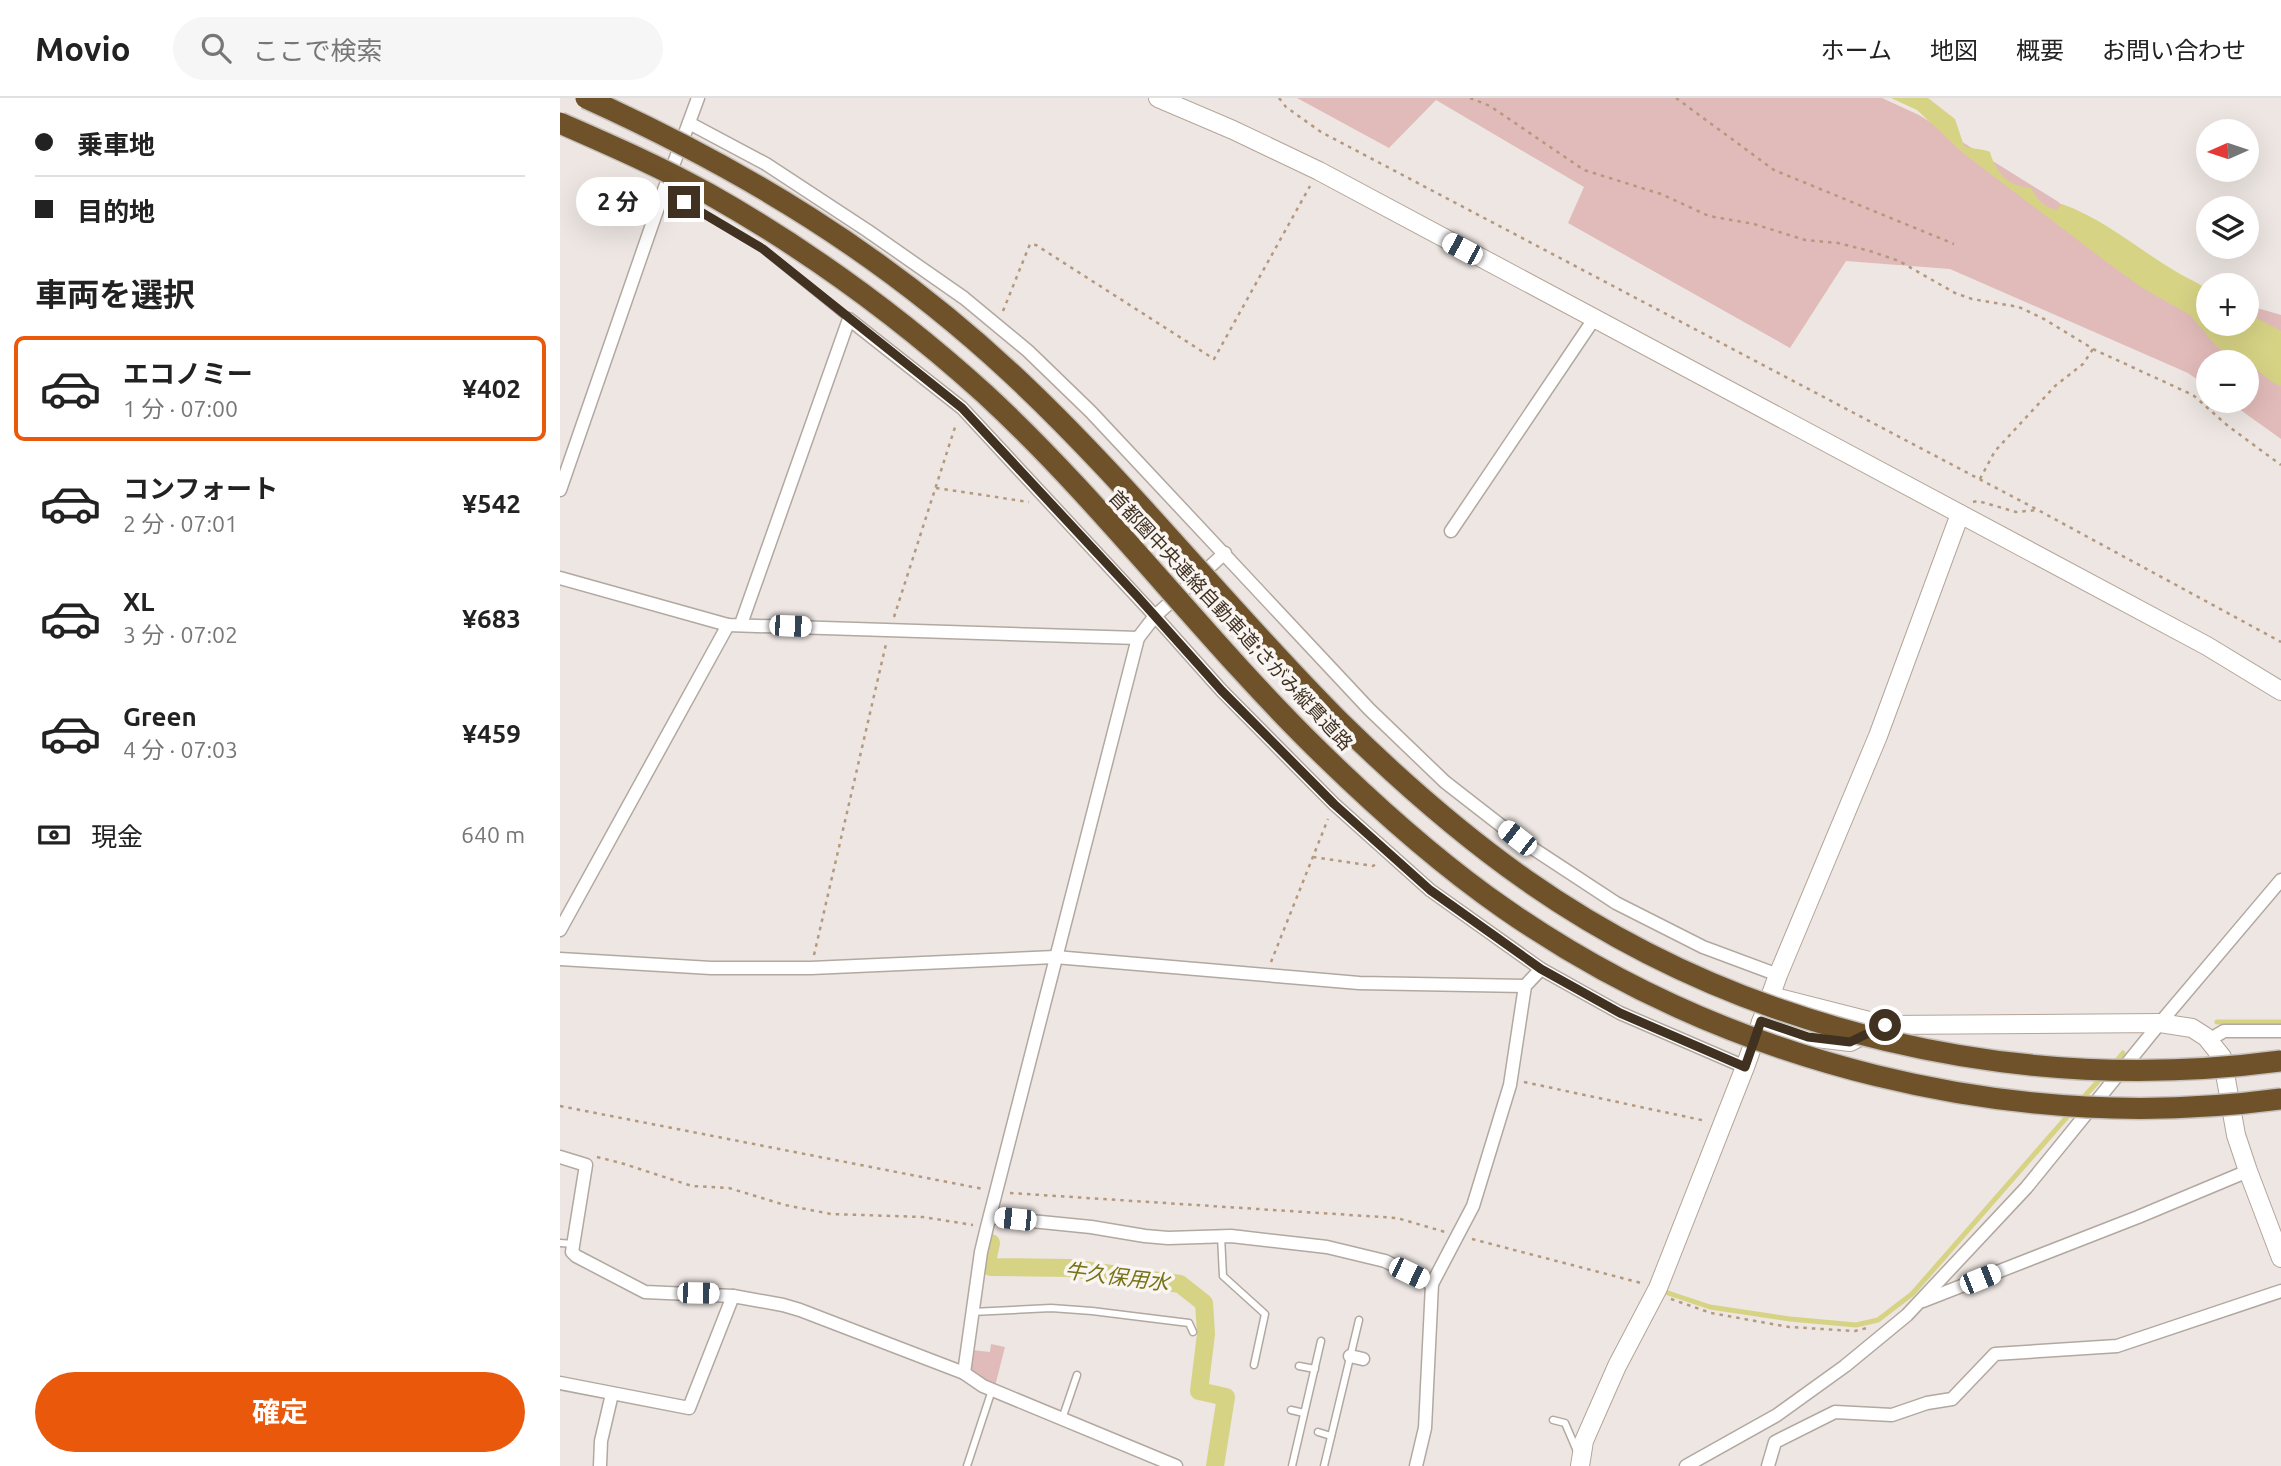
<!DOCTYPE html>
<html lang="ja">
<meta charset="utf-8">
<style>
body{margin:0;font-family:Ubuntu,"Noto Sans JP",sans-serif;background:#f6f6f6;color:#222;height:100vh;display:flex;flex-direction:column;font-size:26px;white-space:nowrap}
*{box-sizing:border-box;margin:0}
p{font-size:23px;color:#767676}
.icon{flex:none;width:38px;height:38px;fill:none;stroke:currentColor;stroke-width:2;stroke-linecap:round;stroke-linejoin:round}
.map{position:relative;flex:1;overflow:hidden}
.sheet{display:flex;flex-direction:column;background:#fff;width:560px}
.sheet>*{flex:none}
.hud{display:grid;align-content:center;height:154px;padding:0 35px;background:#fff}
.needle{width:46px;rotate:267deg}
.fabs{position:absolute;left:1636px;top:21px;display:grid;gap:14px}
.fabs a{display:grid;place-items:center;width:63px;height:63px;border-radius:50%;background:#fff;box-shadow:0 7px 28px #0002;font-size:35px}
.end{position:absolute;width:32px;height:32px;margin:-16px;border:9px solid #403120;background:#fff;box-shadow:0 0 0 4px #fff}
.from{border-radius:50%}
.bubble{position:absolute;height:49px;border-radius:24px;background:#fff;box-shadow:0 7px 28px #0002;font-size:23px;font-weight:700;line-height:49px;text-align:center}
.car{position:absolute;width:21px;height:42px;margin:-21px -10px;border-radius:9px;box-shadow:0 0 5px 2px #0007;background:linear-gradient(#fff 24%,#345 0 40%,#fff 0 76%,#345 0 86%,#fff 0)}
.hud b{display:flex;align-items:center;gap:24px;height:66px;font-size:26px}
.hud b+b{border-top:2px solid #e0e0e0}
.hud i{width:18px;height:18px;background:#222}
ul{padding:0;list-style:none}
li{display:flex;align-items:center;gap:21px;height:105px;margin:0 14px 10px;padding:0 21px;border:4px solid transparent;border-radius:10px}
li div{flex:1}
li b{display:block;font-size:26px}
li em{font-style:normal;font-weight:700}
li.selected{border-color:#ea580c}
li>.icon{width:63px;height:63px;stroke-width:1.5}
h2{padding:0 35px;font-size:32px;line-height:84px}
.pay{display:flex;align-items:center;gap:18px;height:77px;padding:0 35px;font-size:26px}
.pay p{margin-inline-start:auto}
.action{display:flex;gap:14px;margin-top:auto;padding:14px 35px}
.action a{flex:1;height:80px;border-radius:42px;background:#ea580c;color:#fff;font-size:28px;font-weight:700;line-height:80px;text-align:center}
header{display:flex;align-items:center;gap:42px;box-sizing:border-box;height:98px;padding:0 35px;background:#fff;border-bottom:2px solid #e0e0e0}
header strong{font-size:33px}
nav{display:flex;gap:38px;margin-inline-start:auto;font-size:24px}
.search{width:490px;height:63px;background:#f6f6f6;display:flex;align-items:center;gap:18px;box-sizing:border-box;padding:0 24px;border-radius:38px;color:#767676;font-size:26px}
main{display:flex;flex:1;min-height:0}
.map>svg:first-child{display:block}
</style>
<header>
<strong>Movio</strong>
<div class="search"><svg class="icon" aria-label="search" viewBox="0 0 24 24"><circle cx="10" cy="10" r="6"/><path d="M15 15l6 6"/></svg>ここで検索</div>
<nav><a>ホーム</a><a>地図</a><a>概要</a><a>お問い合わせ</a></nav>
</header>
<main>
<section class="sheet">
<div class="hud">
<b><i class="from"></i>乗車地</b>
<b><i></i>目的地</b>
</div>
<h2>車両を選択</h2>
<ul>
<li class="selected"><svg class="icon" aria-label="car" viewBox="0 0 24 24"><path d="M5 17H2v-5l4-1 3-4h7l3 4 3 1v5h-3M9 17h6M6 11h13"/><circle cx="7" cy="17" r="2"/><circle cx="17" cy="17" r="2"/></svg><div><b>エコノミー</b><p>1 分 · 07:00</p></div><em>¥402</em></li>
<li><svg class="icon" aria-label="car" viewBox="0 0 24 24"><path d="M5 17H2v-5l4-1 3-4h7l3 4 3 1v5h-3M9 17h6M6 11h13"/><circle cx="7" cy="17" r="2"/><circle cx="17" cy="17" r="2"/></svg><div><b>コンフォート</b><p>2 分 · 07:01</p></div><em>¥542</em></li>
<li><svg class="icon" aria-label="car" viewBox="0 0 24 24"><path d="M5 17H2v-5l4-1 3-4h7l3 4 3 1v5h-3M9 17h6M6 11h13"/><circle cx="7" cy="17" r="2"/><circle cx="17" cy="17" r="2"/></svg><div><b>XL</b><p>3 分 · 07:02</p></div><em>¥683</em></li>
<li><svg class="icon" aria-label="car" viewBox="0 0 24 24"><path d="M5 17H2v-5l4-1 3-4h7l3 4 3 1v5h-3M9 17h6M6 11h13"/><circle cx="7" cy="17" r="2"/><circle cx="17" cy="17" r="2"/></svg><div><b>Green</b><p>4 分 · 07:03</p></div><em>¥459</em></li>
</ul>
<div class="pay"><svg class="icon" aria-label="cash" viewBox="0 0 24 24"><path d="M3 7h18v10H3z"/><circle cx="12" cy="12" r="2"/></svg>現金<p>640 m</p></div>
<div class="action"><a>確定</a></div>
</section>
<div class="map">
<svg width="1721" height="1368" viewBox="0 0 1721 1368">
<rect width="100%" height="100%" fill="#ede6e2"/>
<!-- green -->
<g fill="#e1bbb9">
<polygon points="737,0 1322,0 1359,17 1497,103 1599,182 1648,226 1687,226 1687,207 1721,217 1721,341 1668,303 1687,303 1687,264 1648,264 1648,289 1628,275 1390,171 1286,163 1230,250 1008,125 1024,89 876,2 829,50"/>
<polygon points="431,1246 445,1249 435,1288 423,1283 409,1269 412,1252 430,1254"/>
</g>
<!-- water -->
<path fill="#d7d385" d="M1331,0H1368L1395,21L1404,48C1413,52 1422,50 1430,54C1436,76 1448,88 1471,90C1478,102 1483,109 1497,112L1502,106C1544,121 1578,151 1615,173C1626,180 1638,184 1648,192V226H1687V215L1721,233V288L1712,284L1687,264L1657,249L1630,217L1581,189L1544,162L1403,55L1357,12Z"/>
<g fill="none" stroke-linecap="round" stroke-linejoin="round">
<!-- stream -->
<g stroke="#d7d385" stroke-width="5">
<polyline points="1657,924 1721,924"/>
<polyline points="1554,966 1563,955"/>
<polyline points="1521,1002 1543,978"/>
<polyline points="1108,1195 1150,1209 1230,1221 1296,1227 1318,1222 1352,1196 1513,1012"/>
</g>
<!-- canal -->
<polyline stroke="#d7d385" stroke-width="18" points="431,1145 427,1164 431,1169 510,1170 620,1186 644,1205 646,1236 639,1293 666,1299 655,1368"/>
<defs>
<g id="lane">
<polyline points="104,92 203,151 289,221"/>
<polyline points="661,1138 663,1178 705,1216 694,1267"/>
<polyline points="0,1145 14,1146"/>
<polyline points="412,1214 491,1210 532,1213 629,1225 633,1234"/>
<polyline points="739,1268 755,1271"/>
<polyline points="731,1312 744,1315"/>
<polyline points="502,1321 517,1277"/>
<polyline points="993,1322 1005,1325 1017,1353"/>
<polyline points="758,1334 771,1338"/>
<polyline points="407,1368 432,1292"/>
<polyline points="732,1368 761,1243"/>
<polyline points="764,1368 799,1222"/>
</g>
<g id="street">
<polyline points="129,25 206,66 308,133 404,200 468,253 531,314 809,611 885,684 957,740 1056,805 1143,849 1218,877"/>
<polyline points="0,392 104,92 138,0"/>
<polyline points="891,433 1034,221"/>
<polyline points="0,480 168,527 578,540"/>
<polyline points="181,526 289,221 402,310 595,518 662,593 774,706 870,792 981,871 1060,915 1185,969"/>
<polyline points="0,832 168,527"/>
<polyline points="0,861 151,870 251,870 495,859 799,885 965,888"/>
<polyline points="1649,942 1664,933 1721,933"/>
<polyline points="0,1059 26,1067 12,1154 16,1158 85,1194 173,1198"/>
<polyline points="430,1119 531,1129 585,1138 608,1140 671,1138 767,1149 825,1163 872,1186"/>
<polyline points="1363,1203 1578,1119 1688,1073"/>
<polyline points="790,1258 803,1261"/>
<polyline points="404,1275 421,1154 427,1129 578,540 595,518 665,455"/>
<polyline points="0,1285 129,1310 173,1198 223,1207 240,1212 404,1275 423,1288 616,1368"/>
<polyline points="40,1368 41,1343 52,1296"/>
<polyline points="856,1368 865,1330 872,1186 913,1108 950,987 965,888 981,871"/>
<polyline points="1126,1368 1217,1317 1285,1268 1347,1217 1466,1090 1600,925 1721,782"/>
<polyline points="1208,1368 1215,1344 1275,1314 1332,1317 1367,1305 1392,1301 1435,1256 1557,1248 1721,1193"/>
</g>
<g id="secondary">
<polyline points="598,0 673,32 759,73 1647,548 1721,593"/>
<polyline points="1211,898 1325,927 1600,925 1632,930 1646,939 1662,959 1676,1037 1688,1073 1721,1160"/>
<polyline points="1201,924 1248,939 1290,944 1312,933"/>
<polyline points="1020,1368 1024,1343 1057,1268 1098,1190 1185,969 1218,877 1318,638 1400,416"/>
</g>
</defs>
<!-- lane casing -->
<use href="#lane" stroke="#b2a8a0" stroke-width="9"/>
<!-- street casing -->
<use href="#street" stroke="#b2a8a0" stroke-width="15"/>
<!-- secondary casing -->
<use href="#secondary" stroke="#b4a599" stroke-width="20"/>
<!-- path -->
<g stroke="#b4997f" stroke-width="2.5" stroke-dasharray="3.5 5" stroke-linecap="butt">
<polyline points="719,0 726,9 761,34 1478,412 1721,544"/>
<polyline points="910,0 930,8 1024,72 1101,96 1149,118 1194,126 1245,142 1278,145 1310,153 1339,163 1395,195 1412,201 1459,209 1484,221 1535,252 1633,297 1668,328 1721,367"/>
<polyline points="1116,0 1214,72 1394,146"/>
<polyline points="443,213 470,146 476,147 654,261 750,88"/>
<polyline points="1420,381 1435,353 1495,288 1523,266 1533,251"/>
<polyline points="376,390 469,404"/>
<polyline points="1413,404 1418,403 1456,414 1478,412"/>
<polyline points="334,519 396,326"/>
<polyline points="753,759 813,768 818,765"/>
<polyline points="254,857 326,546"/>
<polyline points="711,864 768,721"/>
<polyline points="964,984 1146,1023"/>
<polyline points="0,1008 423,1091"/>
<polyline points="37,1059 61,1065 132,1088 169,1090 225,1107 271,1116 363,1119 413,1127"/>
<polyline points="450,1095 837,1120 885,1134"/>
<polyline points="912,1141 1081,1185"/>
<polyline points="1111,1201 1151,1215 1229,1229 1295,1233 1307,1230"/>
</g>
<!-- lane -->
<use href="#lane" stroke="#fff" stroke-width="6"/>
<!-- street -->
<use href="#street" stroke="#fff" stroke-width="12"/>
<!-- secondary -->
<use href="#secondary" stroke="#fff" stroke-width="18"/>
<defs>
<g id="highway-bridge">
<path d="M26,0C185,72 323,156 451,275C568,384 667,511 780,624C838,681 899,735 966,782C1183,934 1458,998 1721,963"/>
<path d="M0,25C50,47 101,69 149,96C248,152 341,220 425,296C544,406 641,537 757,651C816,709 877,764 945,811C1168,966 1453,1037 1721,1001"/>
</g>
</defs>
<!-- highway-bridge casing -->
<use href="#highway-bridge" stroke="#c6c1bc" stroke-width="24" stroke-linecap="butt"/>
<!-- highway-bridge -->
<use href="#highway-bridge" stroke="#6f5229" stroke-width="21"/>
</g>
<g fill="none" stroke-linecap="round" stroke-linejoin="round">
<!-- route -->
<polyline stroke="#403120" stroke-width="9" points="124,104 203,151 402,310 577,498 662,593 774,706 870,792 981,871 1060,915 1185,969 1201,923 1248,939 1290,944 1325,927"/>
</g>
<g text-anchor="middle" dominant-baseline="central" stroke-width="7" stroke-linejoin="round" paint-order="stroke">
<!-- street labels -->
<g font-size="19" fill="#403120" stroke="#f9f5f3">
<text transform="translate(671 522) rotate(47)">首都圏中央連絡自動車道;さがみ縦貫道路</text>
</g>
<!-- water labels -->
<g font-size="21" font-style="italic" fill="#777314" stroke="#f9f5f3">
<text transform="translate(557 1178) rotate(7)">牛久保用水</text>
</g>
</g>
</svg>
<div class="fabs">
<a><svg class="needle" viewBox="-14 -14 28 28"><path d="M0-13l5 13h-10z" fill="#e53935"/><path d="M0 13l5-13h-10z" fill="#767676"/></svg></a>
<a><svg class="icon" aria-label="layers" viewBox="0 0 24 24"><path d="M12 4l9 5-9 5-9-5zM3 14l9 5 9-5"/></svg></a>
<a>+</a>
<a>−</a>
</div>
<i class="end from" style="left:1325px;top:927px"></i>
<i class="end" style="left:124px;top:104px"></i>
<div class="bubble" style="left:16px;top:79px;width:84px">2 分</div>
<i class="car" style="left:902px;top:151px;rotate:298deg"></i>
<i class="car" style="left:230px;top:528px;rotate:92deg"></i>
<i class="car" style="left:957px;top:740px;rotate:308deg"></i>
<i class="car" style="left:455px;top:1121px;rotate:276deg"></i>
<i class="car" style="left:849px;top:1175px;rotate:116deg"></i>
<i class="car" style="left:1420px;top:1181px;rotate:68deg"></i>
<i class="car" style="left:138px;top:1195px;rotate:91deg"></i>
</div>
</main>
